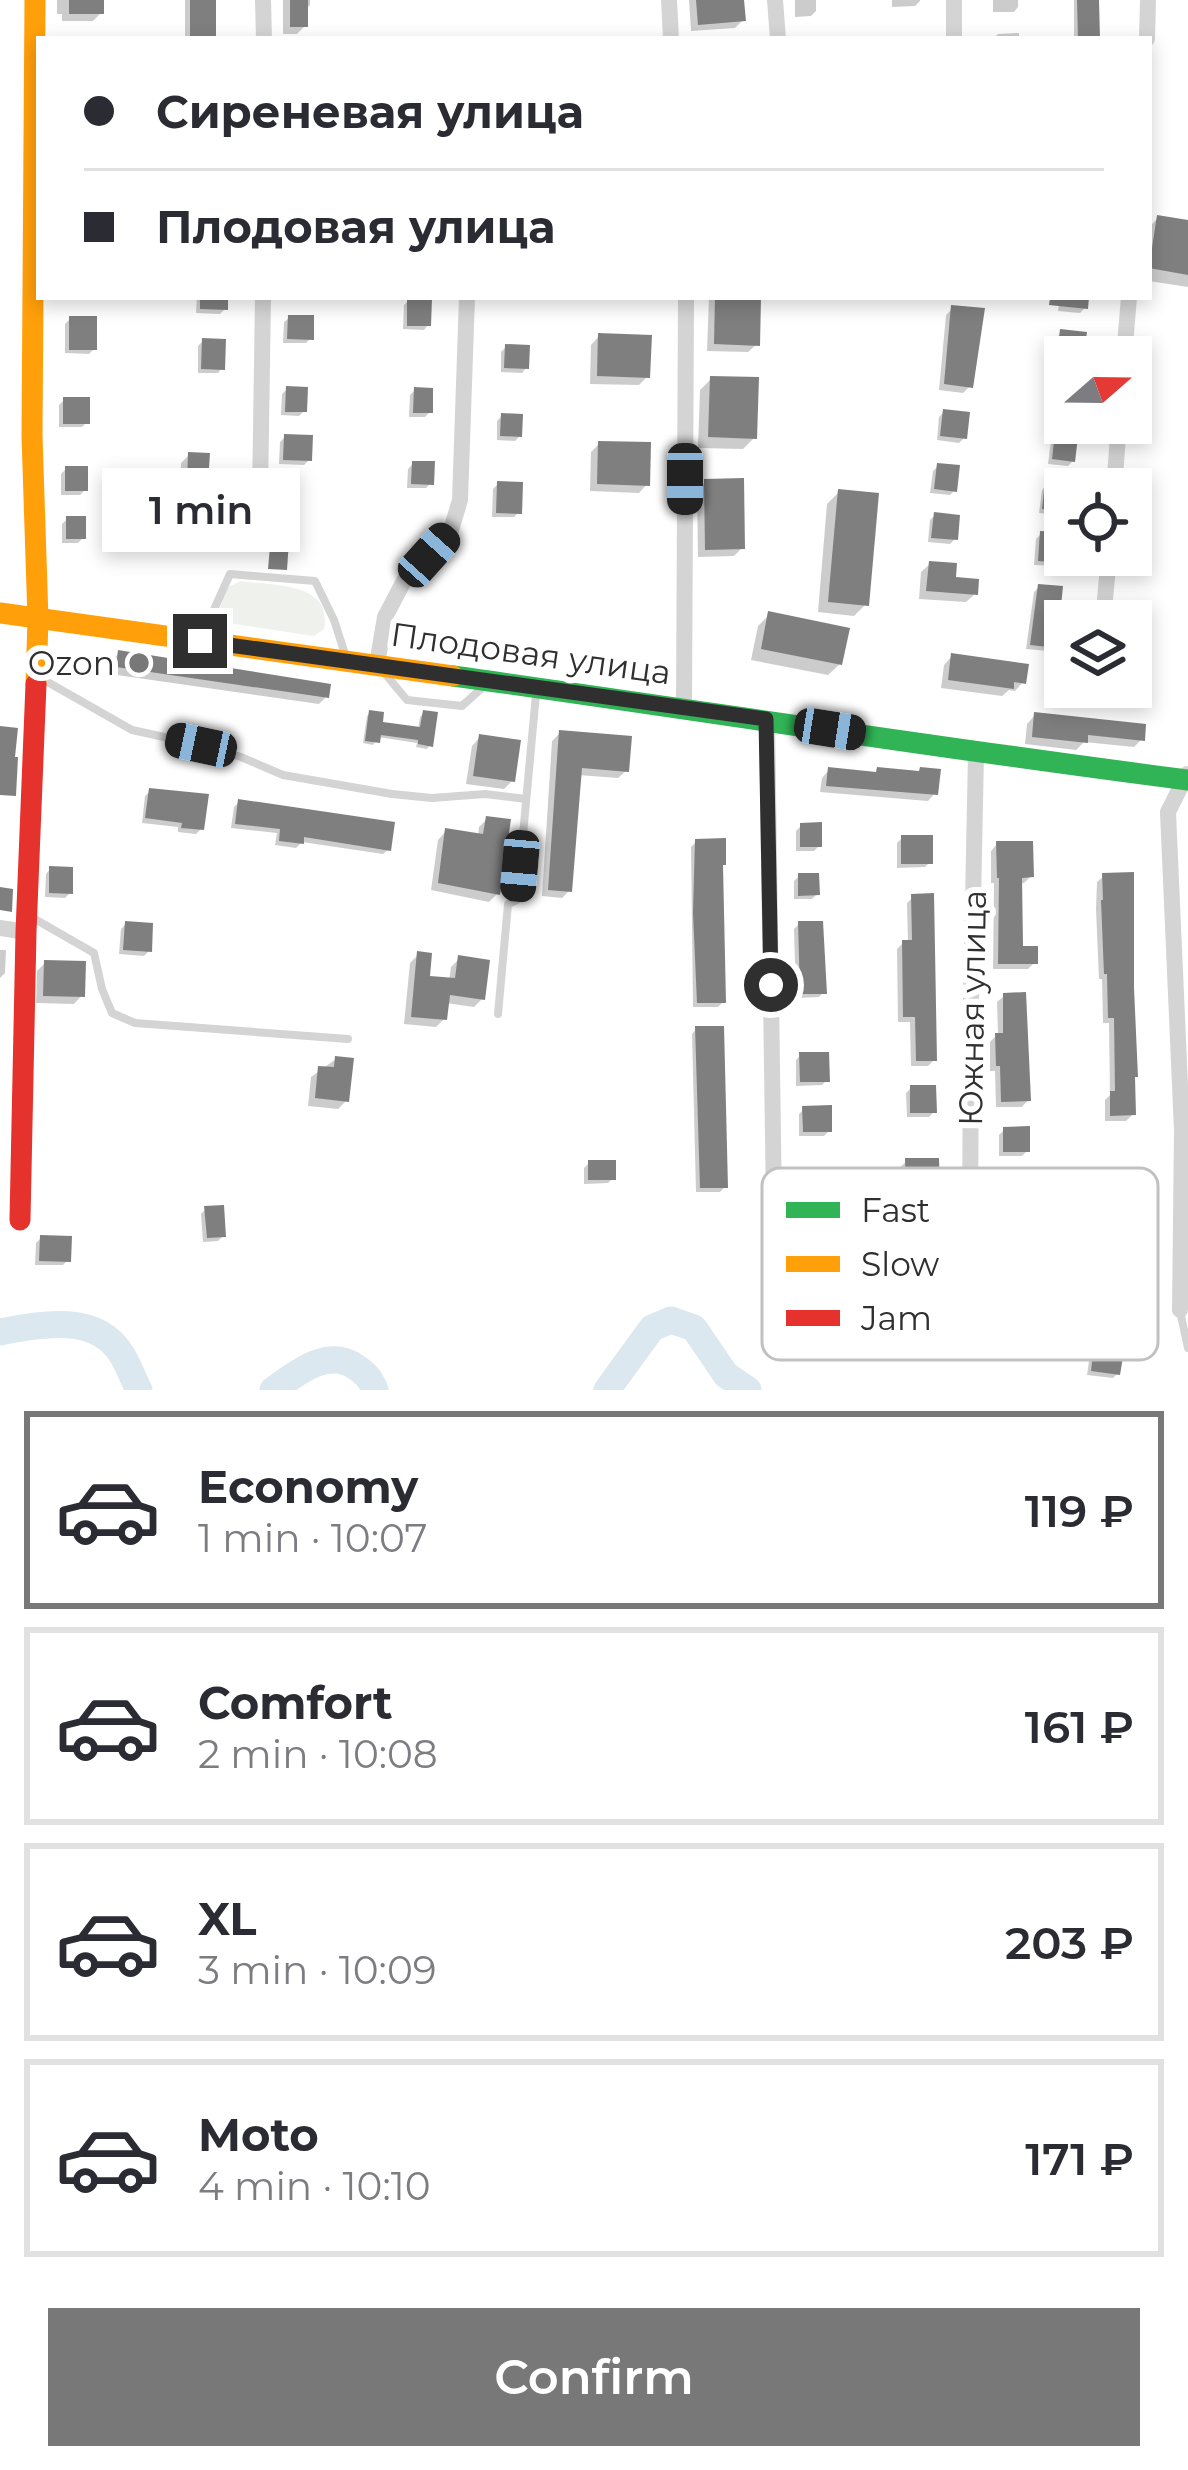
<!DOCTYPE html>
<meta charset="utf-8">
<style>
body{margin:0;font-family:Montserrat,sans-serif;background:#f7f7f7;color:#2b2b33;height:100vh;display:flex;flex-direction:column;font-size:45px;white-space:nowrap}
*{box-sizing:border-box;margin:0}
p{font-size:39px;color:#7c7c81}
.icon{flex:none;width:66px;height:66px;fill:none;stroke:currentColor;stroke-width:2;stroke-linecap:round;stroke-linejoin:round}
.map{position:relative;height:1390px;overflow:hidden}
.panel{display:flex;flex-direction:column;background:#fff;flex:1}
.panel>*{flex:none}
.banner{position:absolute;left:36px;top:36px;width:1116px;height:264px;border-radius:0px;box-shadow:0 6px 18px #0003;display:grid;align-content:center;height:264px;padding:0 48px;background:#fff}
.needle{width:78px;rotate:70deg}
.fabs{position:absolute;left:1044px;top:336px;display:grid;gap:24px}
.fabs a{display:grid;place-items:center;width:108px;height:108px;border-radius:0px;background:#fff;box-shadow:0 6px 18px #0003;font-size:60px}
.end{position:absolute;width:54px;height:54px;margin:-27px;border:15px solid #2f2f2f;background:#fff;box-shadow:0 0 0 6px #fff}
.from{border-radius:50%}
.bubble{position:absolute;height:84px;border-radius:0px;background:#fff;box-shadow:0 6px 18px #0003;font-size:39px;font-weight:600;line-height:84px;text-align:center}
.car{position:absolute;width:36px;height:72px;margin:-36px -18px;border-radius:15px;box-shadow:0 0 9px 3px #0007;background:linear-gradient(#222 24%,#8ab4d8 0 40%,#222 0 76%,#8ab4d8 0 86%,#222 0)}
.banner b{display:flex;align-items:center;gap:42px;height:114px;font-size:45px}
.banner b+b{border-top:3px solid #e1e1e2}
.banner i{width:30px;height:30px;background:#2b2b33}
ul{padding:21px 0 0;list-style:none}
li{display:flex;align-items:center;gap:36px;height:198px;margin:0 24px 18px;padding:0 24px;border:6px solid #e1e1e2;border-radius:0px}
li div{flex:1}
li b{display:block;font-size:45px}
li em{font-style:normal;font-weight:600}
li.on{border-color:#787878}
li>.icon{width:108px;height:108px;stroke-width:1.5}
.button{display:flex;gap:24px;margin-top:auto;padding:24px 48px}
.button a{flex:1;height:138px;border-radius:0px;background:#787878;color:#fff;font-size:48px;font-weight:600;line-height:138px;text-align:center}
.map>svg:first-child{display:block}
</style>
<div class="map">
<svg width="1188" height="1390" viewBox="0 0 1188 1390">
<rect width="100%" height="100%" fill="#fff"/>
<!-- green -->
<path fill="#eff2ec" d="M241,581C274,586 333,582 324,629L314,636L228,623L220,609L226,588Z"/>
<!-- shadow -->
<g fill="#0003">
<polygon points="57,0 101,0 101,13 93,21 62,21 62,14 57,14"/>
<rect x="185" y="0" width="28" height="39"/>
<polygon points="283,0 310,0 310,5 305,10 305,26 297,34 283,34"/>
<polygon points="689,0 741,0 743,20 735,28 691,31"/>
<polygon points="795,0 816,0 816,11 811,16 795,17"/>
<polygon points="892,0 920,0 920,1 915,6 892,7"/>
<polygon points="993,0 1018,0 1018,7 1014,12 993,12"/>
<rect x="1074" y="0" width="23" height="39"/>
<polygon points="1019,33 1019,39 993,39 998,34"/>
<polygon points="1158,218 1188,223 1188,287 1149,281 1149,227"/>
<polygon points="197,297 225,297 225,309 220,314 196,313"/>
<polygon points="709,297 758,297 757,344 748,352 707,351"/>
<polygon points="1060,297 1086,297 1085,308 1080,313 1058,311"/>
<polygon points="409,300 428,325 424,330 403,329 404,305"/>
<polygon points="953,308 970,386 963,393 939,390 946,315"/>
<polygon points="289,318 311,338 306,343 283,343 284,322"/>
<polygon points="70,319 94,349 89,354 65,353 65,324"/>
<polygon points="1061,333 1081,357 1065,357 1065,363 1054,362 1056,338"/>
<polygon points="599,336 647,377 639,385 590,384 591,345"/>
<polygon points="203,341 222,368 218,373 198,373 198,346"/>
<polygon points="506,347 526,368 522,373 501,372 501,352"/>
<polygon points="711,379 754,438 743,449 698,448 700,390"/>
<polygon points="1059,382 1065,383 1065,414 1050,412 1054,387"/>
<polygon points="287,389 304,411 299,416 281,415 282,394"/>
<polygon points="415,390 430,412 425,417 409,417 410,395"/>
<polygon points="64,400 87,422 82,427 59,427 59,405"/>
<polygon points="944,412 964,438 959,443 937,440 939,417"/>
<polygon points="502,416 520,436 515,441 497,440 497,421"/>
<polygon points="1056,436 1073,461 1068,466 1048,464 1051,441"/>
<polygon points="285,437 309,460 304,465 279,464 280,442"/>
<polygon points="599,444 647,484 639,493 590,491 591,452"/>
<polygon points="189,455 206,471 231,486 222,494 180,492 181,463"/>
<polygon points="413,464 431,483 426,488 407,488 408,469"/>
<polygon points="938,466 955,490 950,495 930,493 933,471"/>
<polygon points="66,469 85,490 80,495 61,495 61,474"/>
<polygon points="705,482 742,548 734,556 698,557 697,490"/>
<polygon points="498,484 519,512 514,517 492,517 493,489"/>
<polygon points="1046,485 1071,487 1065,489 1063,516 1039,513 1042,490"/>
<polygon points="839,492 866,604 854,616 818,612 827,504"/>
<polygon points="935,515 955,539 950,544 928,542 930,520"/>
<polygon points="67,519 83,538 78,543 62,543 62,524"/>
<polygon points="1041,534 1063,561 1058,566 1034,565 1036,539"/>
<polygon points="930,564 953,580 975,594 966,602 919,599 921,572"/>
<polygon points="1039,587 1054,646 1049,651 1026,649 1034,592"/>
<polygon points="769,615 840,664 828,675 751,660 758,626"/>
<polygon points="119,653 326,697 319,704 110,674 112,660"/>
<polygon points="952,656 1023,682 1015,691 1009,690 1002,696 941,688 944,665"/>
<polygon points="370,713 379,724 418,730 420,717 424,713 430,745 427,749 416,747 417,743 378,737 373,745 363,743 367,716"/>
<polygon points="1035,715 1142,739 1134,747 1084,742 1076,750 1025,744 1027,724"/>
<polygon points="560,733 626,771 618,778 578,775 570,890 562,898 542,896 552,741"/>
<polygon points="480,737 512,781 504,789 466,784 472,746"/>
<polygon points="829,770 873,775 878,770 935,793 928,801 820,792 822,778"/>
<polygon points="150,791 201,829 196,834 178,832 178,827 142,823 145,796"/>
<polygon points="239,802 388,850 383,854 302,842 296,848 275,845 277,833 231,828 234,807"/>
<polygon points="487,819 498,893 489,902 431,890 438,840 446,831 478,836 479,827"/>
<polygon points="801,826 819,846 814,851 796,851 796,831"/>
<polygon points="902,838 930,862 925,867 897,868 897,843"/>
<polygon points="696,842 723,1002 718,1007 693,1007 691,847"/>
<polygon points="997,844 1031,876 1024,883 1019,883 1020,949 1035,962 1028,969 993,969 994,883 991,883 991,851"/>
<polygon points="50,869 70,893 65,898 45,897 46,874"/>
<polygon points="799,876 817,894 812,899 794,899 794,881"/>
<polygon points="1104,876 1133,1114 1126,1121 1105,1121 1105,1100 1110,1095 1109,1023 1103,1023 1102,979 1099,979 1096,909 1097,882"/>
<polygon points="913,897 934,1060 928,1066 911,1066 910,1022 898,1022 897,949 903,943 908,943 907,903"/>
<polygon points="126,924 149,951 144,956 119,954 121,929"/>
<polygon points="799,924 824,992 819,997 796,998 794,929"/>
<polygon points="0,950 6,950 5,973 0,978"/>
<polygon points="418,955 426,979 449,981 451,967 459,959 482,999 474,1007 446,1003 444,1019 436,1027 404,1024 410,963"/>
<polygon points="45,963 82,995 74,1004 36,1003 37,971"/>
<polygon points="1004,996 1028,1100 1022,1107 996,1107 995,1071 990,1071 990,1042 998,1034 997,1002"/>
<polygon points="696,1029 725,1187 720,1192 696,1192 692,1034"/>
<polygon points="801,1055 827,1080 822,1085 796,1086 796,1060"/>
<polygon points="336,1059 346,1101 338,1109 308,1106 311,1077"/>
<polygon points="911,1088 934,1112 929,1117 907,1117 906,1093"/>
<polygon points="804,1109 829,1131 824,1136 799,1136 799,1114"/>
<polygon points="1004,1130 1027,1151 1022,1156 999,1156 999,1135"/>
<polygon points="907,1161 937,1194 929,1203 899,1203 898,1169"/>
<polygon points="589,1163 613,1178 608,1183 584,1184 584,1168"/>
<polygon points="206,1209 223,1236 218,1241 203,1242 201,1214"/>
<polygon points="41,1238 68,1260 63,1265 35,1265 36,1243"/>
<polygon points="1094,1356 1118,1373 1113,1378 1087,1375 1089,1361"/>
</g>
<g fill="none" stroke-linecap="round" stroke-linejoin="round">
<!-- river -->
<g stroke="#dce8ef" stroke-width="27">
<path d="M0,1332C42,1324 97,1313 122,1355C129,1366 133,1379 139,1390"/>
<path d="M273,1390C297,1373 328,1347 356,1367C366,1374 370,1378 375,1390"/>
<polyline points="607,1390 652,1328 671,1320 694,1328 726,1375 748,1390"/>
</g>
</g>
<!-- building -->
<g fill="#7f7f7f">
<rect x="69" y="0" width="35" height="14"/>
<rect x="190" y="0" width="26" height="36"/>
<rect x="290" y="0" width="18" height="27"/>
<polygon points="696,0 744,0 746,21 698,25"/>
<polygon points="1077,0 1099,0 1100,39 1078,39"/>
<polygon points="1157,215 1188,220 1188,275 1149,268"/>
<polygon points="200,297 228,297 228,310 200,309"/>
<polygon points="407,297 432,298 431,326 407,326"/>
<polygon points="715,297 761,297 760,346 714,344"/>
<polygon points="1050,297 1089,297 1088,309 1049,305"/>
<polygon points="951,305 985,308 973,388 944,384"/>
<polygon points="288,315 314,315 314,340 287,339"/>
<rect x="69" y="316" width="28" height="34"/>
<polygon points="1060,329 1087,332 1084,357 1057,357"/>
<polygon points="598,333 652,335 650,378 597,376"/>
<polygon points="202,338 226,339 225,370 201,369"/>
<polygon points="505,344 530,345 529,369 504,368"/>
<polygon points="710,376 759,377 757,439 708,437"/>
<polygon points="286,386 308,387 307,412 285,412"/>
<polygon points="414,387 433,388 433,413 413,413"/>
<rect x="63" y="397" width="27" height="27"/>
<polygon points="943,409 970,412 967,439 940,436"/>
<polygon points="501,413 523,414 522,437 500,436"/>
<polygon points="1055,433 1078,436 1075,462 1052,459"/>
<polygon points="284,434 313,435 312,461 283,460"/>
<polygon points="598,441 651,442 650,486 597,484"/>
<polygon points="188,452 210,453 209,468 234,469 234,487 187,485"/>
<polygon points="412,461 435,461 434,485 411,484"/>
<polygon points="937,463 960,465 957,492 934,489"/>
<rect x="65" y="466" width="23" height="25"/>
<polygon points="744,478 745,549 705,550 704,479"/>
<polygon points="497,481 523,482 522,514 496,513"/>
<polygon points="1045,482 1065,483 1065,512 1042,509"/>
<polygon points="838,489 879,493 869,606 828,602"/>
<polygon points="934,512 960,515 958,540 931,538"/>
<rect x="66" y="516" width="20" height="23"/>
<polygon points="272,524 290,526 287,570 268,569"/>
<polygon points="1040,531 1065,532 1065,563 1038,561"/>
<polygon points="929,561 957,563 956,577 979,579 978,595 926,591"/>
<polygon points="1038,584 1063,586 1057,648 1030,645"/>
<polygon points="768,611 850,628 842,665 761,649"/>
<polygon points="118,650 331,684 329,698 116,667"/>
<polygon points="951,653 1029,664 1026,684 1014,682 1014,689 948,680"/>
<polygon points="369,710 384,712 383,722 420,727 423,710 438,712 433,747 418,744 418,740 381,735 380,743 365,741"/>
<polygon points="1034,712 1146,724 1145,741 1088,735 1088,743 1032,737"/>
<polygon points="0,726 18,728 15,757 18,757 16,796 0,795"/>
<polygon points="559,730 632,736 629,772 582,768 572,892 548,890"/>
<polygon points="479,734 521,740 515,782 473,776"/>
<polygon points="828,767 876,772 877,767 919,771 920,767 941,769 938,795 826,786"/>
<polygon points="149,788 209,794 204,830 181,828 182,823 145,818"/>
<polygon points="238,799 395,822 391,851 304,837 304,844 279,841 280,829 235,824"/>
<polygon points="486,816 511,819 500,895 438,883 445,828 483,834"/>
<polygon points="822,822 822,847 800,847 800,823"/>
<rect x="901" y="835" width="32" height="29"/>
<polygon points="726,838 726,865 723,865 726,1003 697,1003 693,913 695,839"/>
<polygon points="996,841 1033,841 1034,877 1022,878 1023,946 1038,946 1038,964 998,964 999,878 997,878"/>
<polygon points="49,866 73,867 73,894 49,893"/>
<polygon points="1134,872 1134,988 1138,1077 1135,1077 1136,1115 1110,1116 1110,1091 1115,1091 1114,1018 1108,1018 1107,974 1104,974 1101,900 1103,900 1102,873"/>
<polygon points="798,873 819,873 820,895 798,896"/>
<polygon points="0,887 13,889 12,912 0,910"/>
<polygon points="934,893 937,1061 916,1061 915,1017 903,1017 902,940 912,940 911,894"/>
<polygon points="125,921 153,923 152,952 123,950"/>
<polygon points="798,921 823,921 827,994 800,994"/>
<polygon points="417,951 432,953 430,976 455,978 458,955 490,960 485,1000 450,995 447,1020 411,1017"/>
<polygon points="44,960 86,961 85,997 43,996"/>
<polygon points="1026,992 1031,1101 1001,1102 1000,1066 996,1066 995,1033 1003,1033 1003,993"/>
<polygon points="695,1026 724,1026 728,1188 700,1188"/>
<polygon points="799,1052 829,1052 830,1082 800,1082"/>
<polygon points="335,1056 354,1058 349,1102 315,1098 318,1066 334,1067"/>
<polygon points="910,1085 936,1085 937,1113 910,1113"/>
<polygon points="832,1105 832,1132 803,1132 802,1106"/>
<polygon points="1030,1126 1030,1152 1003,1152 1003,1127"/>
<polygon points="905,1158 939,1158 940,1196 906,1196"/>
<rect x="588" y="1160" width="28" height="20"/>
<polygon points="224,1205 226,1237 207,1238 204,1206"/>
<polygon points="40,1235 72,1236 71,1262 39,1261"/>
<polygon points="1093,1353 1123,1357 1120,1375 1091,1371"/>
</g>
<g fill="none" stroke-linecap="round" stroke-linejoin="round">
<!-- lane -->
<g stroke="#d4d4d4" stroke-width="8">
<polyline points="203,634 230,574 315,581 334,620 345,654"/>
<polyline points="386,675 407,700 462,706 483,687"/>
<polyline points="37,676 132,730 201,745 241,757 283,775 392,794 432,798 485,794 526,799"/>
<polyline points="33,918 94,953 102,989 112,1013 135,1023 348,1039"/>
<polyline points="498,1014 508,904 517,900 536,694"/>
<polyline points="1180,1311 1188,1348"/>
</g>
<!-- street -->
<g stroke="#d4d4d4" stroke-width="16">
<polyline points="263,0 264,39"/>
<polyline points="669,0 671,39"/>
<polyline points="775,0 778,39"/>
<polyline points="954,0 954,39"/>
<polyline points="1147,39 1148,0"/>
<polyline points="1124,357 1129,297"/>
<polyline points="1114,489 1119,423"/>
<polyline points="260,495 263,297"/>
<polyline points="1103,621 1109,555"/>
<polyline points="377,664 385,617 406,577 451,530 460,500 467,297"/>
<polyline points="684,708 686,297"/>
<polyline points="767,719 774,1206"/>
<polyline points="0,928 26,932"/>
<polyline points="970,1263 971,1003 976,753"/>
<polyline points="1180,1310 1182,1131 1168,812 1187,774"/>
</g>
<!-- fast -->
<path stroke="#30b455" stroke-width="21" d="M453,676C698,710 943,749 1188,780"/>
<!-- slow -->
<g stroke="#ff9f0a" stroke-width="21">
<polyline points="35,0 32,436 38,619 36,684"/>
<polyline points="0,613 453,676"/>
</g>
<!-- jam -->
<polyline stroke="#e5322d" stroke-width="21" points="20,1220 26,932 36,684"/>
</g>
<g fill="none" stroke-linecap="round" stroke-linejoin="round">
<!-- route -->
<polyline stroke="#2f2f2f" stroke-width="15" points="200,641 766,719 771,985"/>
</g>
<!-- markers -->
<circle fill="#787878" stroke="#fff" stroke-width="4.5" cx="139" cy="663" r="12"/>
<g text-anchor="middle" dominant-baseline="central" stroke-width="12" stroke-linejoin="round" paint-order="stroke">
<!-- street labels -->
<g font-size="33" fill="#2f2f2f" stroke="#fff">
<text transform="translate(531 653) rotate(8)">Плодовая улица</text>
<text transform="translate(972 1008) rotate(-89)">Южная улица</text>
</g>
<!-- poi labels -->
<g font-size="33" fill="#2f2f2f" stroke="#fff" text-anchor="end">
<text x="115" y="663">Ozon</text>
</g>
</g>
<!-- legend -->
<rect x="762" y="1168" width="396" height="192" rx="18" fill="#fff" stroke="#c1c1c1" stroke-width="3"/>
<rect x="786" y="1202" width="54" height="16" fill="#30b455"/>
<rect x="786" y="1256" width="54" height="16" fill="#ff9f0a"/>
<rect x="786" y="1310" width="54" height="16" fill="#e5322d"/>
<g font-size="33" fill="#2f2f2f">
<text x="861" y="1222">Fast</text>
<text x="861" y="1276">Slow</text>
<text x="861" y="1330">Jam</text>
</g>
</svg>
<div class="fabs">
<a><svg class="needle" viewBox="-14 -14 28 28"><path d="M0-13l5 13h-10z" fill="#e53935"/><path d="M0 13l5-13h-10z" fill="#7c7c81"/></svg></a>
<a><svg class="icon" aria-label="locate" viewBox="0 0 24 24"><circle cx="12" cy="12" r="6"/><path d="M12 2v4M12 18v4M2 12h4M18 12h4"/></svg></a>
<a><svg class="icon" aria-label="layers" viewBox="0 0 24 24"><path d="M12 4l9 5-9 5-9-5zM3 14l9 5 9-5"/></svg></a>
</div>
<i class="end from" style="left:771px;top:985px"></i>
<i class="end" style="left:200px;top:641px"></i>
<div class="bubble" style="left:102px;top:468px;width:198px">1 min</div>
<i class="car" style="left:685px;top:479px;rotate:180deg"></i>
<i class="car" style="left:429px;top:555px;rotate:42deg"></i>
<i class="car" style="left:830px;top:729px;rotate:99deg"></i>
<i class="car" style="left:201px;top:745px;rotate:282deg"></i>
<i class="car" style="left:520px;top:866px;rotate:185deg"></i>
<div class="banner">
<b><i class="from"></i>Сиреневая улица</b>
<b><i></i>Плодовая улица</b>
</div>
</div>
<section class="panel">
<ul>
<li class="on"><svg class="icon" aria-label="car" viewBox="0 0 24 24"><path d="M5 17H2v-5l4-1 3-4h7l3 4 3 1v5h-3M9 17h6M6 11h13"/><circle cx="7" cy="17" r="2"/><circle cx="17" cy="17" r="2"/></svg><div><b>Economy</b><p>1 min · 10:07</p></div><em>119 ₽</em></li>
<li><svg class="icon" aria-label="car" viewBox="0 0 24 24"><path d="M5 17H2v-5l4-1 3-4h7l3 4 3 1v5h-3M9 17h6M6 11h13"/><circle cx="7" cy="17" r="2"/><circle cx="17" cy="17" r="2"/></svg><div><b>Comfort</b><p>2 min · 10:08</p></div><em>161 ₽</em></li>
<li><svg class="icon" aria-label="car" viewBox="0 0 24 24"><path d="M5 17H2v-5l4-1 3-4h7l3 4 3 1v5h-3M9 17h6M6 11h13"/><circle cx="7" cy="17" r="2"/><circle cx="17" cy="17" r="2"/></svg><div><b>XL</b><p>3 min · 10:09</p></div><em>203 ₽</em></li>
<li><svg class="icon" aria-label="car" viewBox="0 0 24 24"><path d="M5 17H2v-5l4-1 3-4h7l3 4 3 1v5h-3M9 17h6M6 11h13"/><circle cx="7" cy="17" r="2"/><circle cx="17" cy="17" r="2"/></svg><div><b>Moto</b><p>4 min · 10:10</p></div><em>171 ₽</em></li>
</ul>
<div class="button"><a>Confirm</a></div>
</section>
